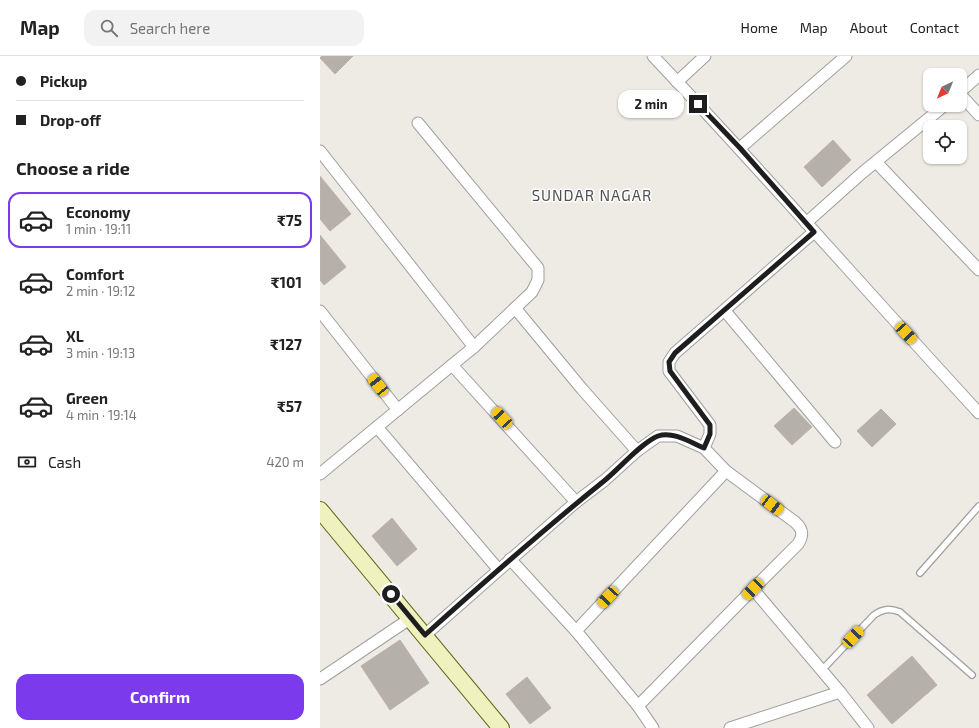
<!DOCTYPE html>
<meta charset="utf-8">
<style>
body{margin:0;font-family:"Exo 2",sans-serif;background:#f2f2f2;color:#222;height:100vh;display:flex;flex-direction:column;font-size:15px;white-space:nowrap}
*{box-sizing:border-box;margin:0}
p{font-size:13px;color:#767676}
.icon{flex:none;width:22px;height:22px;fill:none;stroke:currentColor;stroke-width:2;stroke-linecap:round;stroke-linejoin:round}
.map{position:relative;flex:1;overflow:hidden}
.details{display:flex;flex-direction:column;background:#fff;width:320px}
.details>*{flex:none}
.guide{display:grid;align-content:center;height:88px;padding:0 16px;background:#fff}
.needle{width:26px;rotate:223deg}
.controls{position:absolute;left:603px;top:12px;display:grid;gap:8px}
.controls a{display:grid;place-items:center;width:44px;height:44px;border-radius:8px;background:#fff;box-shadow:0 1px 3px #0004;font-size:20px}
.end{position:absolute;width:18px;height:18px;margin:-9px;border:5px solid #1e1e1e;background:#fff;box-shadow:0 0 0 2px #fff}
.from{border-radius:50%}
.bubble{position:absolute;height:28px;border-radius:12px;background:#fff;box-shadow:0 1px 3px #0004;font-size:13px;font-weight:700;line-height:28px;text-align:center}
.car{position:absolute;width:12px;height:24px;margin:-12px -6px;border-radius:5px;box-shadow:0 0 3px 1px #0007;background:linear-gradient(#f5c518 24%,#345 0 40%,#f5c518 0 76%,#345 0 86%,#f5c518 0)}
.guide b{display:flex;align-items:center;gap:14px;height:38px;font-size:15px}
.guide b+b{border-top:1px solid #e0e0e0}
.guide i{width:10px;height:10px;background:#222}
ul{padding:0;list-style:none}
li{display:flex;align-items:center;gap:12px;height:56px;margin:0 8px 6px;padding:0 8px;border:2px solid transparent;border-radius:12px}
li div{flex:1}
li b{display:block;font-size:15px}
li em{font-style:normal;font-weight:700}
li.current{border-color:#7c3aed}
li>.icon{width:36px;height:36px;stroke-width:1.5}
h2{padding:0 16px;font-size:18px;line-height:48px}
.pay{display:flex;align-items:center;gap:10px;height:44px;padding:0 16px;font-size:15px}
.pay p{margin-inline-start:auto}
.primary-button{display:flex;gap:8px;margin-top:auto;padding:8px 16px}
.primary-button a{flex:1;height:46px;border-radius:12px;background:#7c3aed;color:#fff;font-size:16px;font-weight:700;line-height:46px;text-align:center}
header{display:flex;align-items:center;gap:24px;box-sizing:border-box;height:56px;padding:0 20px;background:#fff;border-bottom:1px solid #e0e0e0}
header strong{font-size:19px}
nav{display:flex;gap:22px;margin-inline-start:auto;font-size:14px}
.search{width:280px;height:36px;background:#f2f2f2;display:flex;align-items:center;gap:10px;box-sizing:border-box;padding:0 14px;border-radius:12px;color:#767676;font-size:15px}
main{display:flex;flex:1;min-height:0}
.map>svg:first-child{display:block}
</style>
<header>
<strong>Map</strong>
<div class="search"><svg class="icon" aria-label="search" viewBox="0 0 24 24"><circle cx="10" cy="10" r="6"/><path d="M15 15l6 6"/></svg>Search here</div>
<nav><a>Home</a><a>Map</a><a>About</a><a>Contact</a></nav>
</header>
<main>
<section class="details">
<div class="guide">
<b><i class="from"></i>Pickup</b>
<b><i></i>Drop-off</b>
</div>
<h2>Choose a ride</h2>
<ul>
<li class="current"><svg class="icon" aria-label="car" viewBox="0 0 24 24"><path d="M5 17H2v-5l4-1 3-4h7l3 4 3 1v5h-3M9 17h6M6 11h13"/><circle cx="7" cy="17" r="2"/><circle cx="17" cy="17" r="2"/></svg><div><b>Economy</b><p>1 min · 19:11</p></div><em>₹75</em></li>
<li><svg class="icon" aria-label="car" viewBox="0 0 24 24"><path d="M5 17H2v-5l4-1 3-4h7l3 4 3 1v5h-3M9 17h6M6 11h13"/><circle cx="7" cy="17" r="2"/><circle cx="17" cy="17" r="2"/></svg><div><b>Comfort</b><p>2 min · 19:12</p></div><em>₹101</em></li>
<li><svg class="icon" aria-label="car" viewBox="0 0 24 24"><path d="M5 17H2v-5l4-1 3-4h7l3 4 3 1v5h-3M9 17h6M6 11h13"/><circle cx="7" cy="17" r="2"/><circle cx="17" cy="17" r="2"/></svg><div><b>XL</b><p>3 min · 19:13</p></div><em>₹127</em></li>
<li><svg class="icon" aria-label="car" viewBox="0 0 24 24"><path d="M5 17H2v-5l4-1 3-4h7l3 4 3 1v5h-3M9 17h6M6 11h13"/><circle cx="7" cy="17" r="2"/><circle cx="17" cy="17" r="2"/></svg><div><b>Green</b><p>4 min · 19:14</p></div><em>₹57</em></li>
</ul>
<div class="pay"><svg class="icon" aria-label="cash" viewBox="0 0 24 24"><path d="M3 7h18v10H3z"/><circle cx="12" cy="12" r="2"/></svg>Cash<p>420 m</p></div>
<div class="primary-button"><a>Confirm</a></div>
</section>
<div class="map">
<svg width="659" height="672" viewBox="0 0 659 672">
<rect width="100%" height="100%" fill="#eeebe5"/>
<!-- building -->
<g fill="#b6b0ab" stroke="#bdb2a9">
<polygon points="2,0 33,0 15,18 0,2"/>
<polygon points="513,84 531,104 502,131 484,111"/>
<polygon points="0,120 31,158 10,175 0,163"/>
<polygon points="0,179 26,211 4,229 0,224"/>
<polygon points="474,352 492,371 472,389 454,370"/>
<polygon points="561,353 576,368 552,391 537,375"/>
<polygon points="72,462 97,493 77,510 52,480"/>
<polygon points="80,584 109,627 70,654 41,610"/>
<polygon points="592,600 617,629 572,668 547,639"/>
<polygon points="207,621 231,652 210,668 186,638"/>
</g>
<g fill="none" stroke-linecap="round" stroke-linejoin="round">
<defs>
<g id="lane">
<polyline points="600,517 659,450"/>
<path d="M502,614L554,559C563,553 569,552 580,556L652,619"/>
</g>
<g id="street">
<path d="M333,0C444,117 550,239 659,357"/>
<polyline points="357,26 385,0"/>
<polyline points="640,36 659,19"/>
<polyline points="640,38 659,59"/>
<polyline points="98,67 218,212 218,224 212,236 154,291"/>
<polyline points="420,92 526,0"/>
<polyline points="0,95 154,291 132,309 256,446 285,424 317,395 338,380 357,380 384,392 390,378 390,369 349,315 349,306 355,297 494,176"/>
<polyline points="556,106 659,214"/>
<polyline points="486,167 542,117 625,49"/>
<polyline points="195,252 262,333 317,395"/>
<polyline points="0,255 78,354"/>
<polyline points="405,255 515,386"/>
<polyline points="57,371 178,513"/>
<polyline points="384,392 406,415"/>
<polyline points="0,418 132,309"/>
<polyline points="190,503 256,575"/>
<polyline points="105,579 256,446"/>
<polyline points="0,623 91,562"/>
<path d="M318,650L256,575L406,415L475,466C483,473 484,479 478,488L433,533"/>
<polyline points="333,672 318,650 433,533 520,636"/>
<polyline points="410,672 520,636 548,672"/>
</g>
<polyline id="secondary" points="0,454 181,672"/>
</defs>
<!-- lane casing -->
<use href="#lane" stroke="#9f9f9f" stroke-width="8"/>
<!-- street casing -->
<use href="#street" stroke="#9f9f9f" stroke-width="13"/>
<!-- secondary casing -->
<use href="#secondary" stroke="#5f6712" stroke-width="18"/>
<!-- lane -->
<use href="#lane" stroke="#fff" stroke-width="5.5"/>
<!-- street -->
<use href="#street" stroke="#fff" stroke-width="11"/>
<!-- secondary -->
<use href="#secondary" stroke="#eff1bf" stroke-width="16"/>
</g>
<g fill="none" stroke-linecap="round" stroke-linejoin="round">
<!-- route -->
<path stroke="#1e1e1e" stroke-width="5" d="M71,538L105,579C164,526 223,474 284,425C298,414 322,386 338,380C353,375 370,386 384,392L390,378V369L350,315L349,306L355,297L494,176L420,92L378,48"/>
</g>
<g text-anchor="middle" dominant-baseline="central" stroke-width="3" stroke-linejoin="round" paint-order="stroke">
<!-- neighbourhood labels -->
<g font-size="15" letter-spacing="1" fill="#515151" stroke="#fff">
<text x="272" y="139">SUNDAR NAGAR</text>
</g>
</g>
</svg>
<div class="controls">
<a><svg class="needle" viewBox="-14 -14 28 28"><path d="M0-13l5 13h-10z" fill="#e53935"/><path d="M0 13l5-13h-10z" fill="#767676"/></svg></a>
<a><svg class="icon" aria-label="locate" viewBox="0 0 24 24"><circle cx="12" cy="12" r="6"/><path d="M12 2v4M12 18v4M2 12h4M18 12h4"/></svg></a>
</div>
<i class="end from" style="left:71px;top:538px"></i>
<i class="end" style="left:378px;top:48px"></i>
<div class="bubble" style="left:298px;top:34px;width:66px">2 min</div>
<i class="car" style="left:586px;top:277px;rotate:137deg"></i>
<i class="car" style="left:58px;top:329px;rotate:322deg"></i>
<i class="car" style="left:182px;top:362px;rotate:317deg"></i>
<i class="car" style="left:452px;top:449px;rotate:127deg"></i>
<i class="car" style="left:433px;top:533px;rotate:224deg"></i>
<i class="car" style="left:288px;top:541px;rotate:223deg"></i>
<i class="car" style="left:533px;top:581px;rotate:43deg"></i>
</div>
</main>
